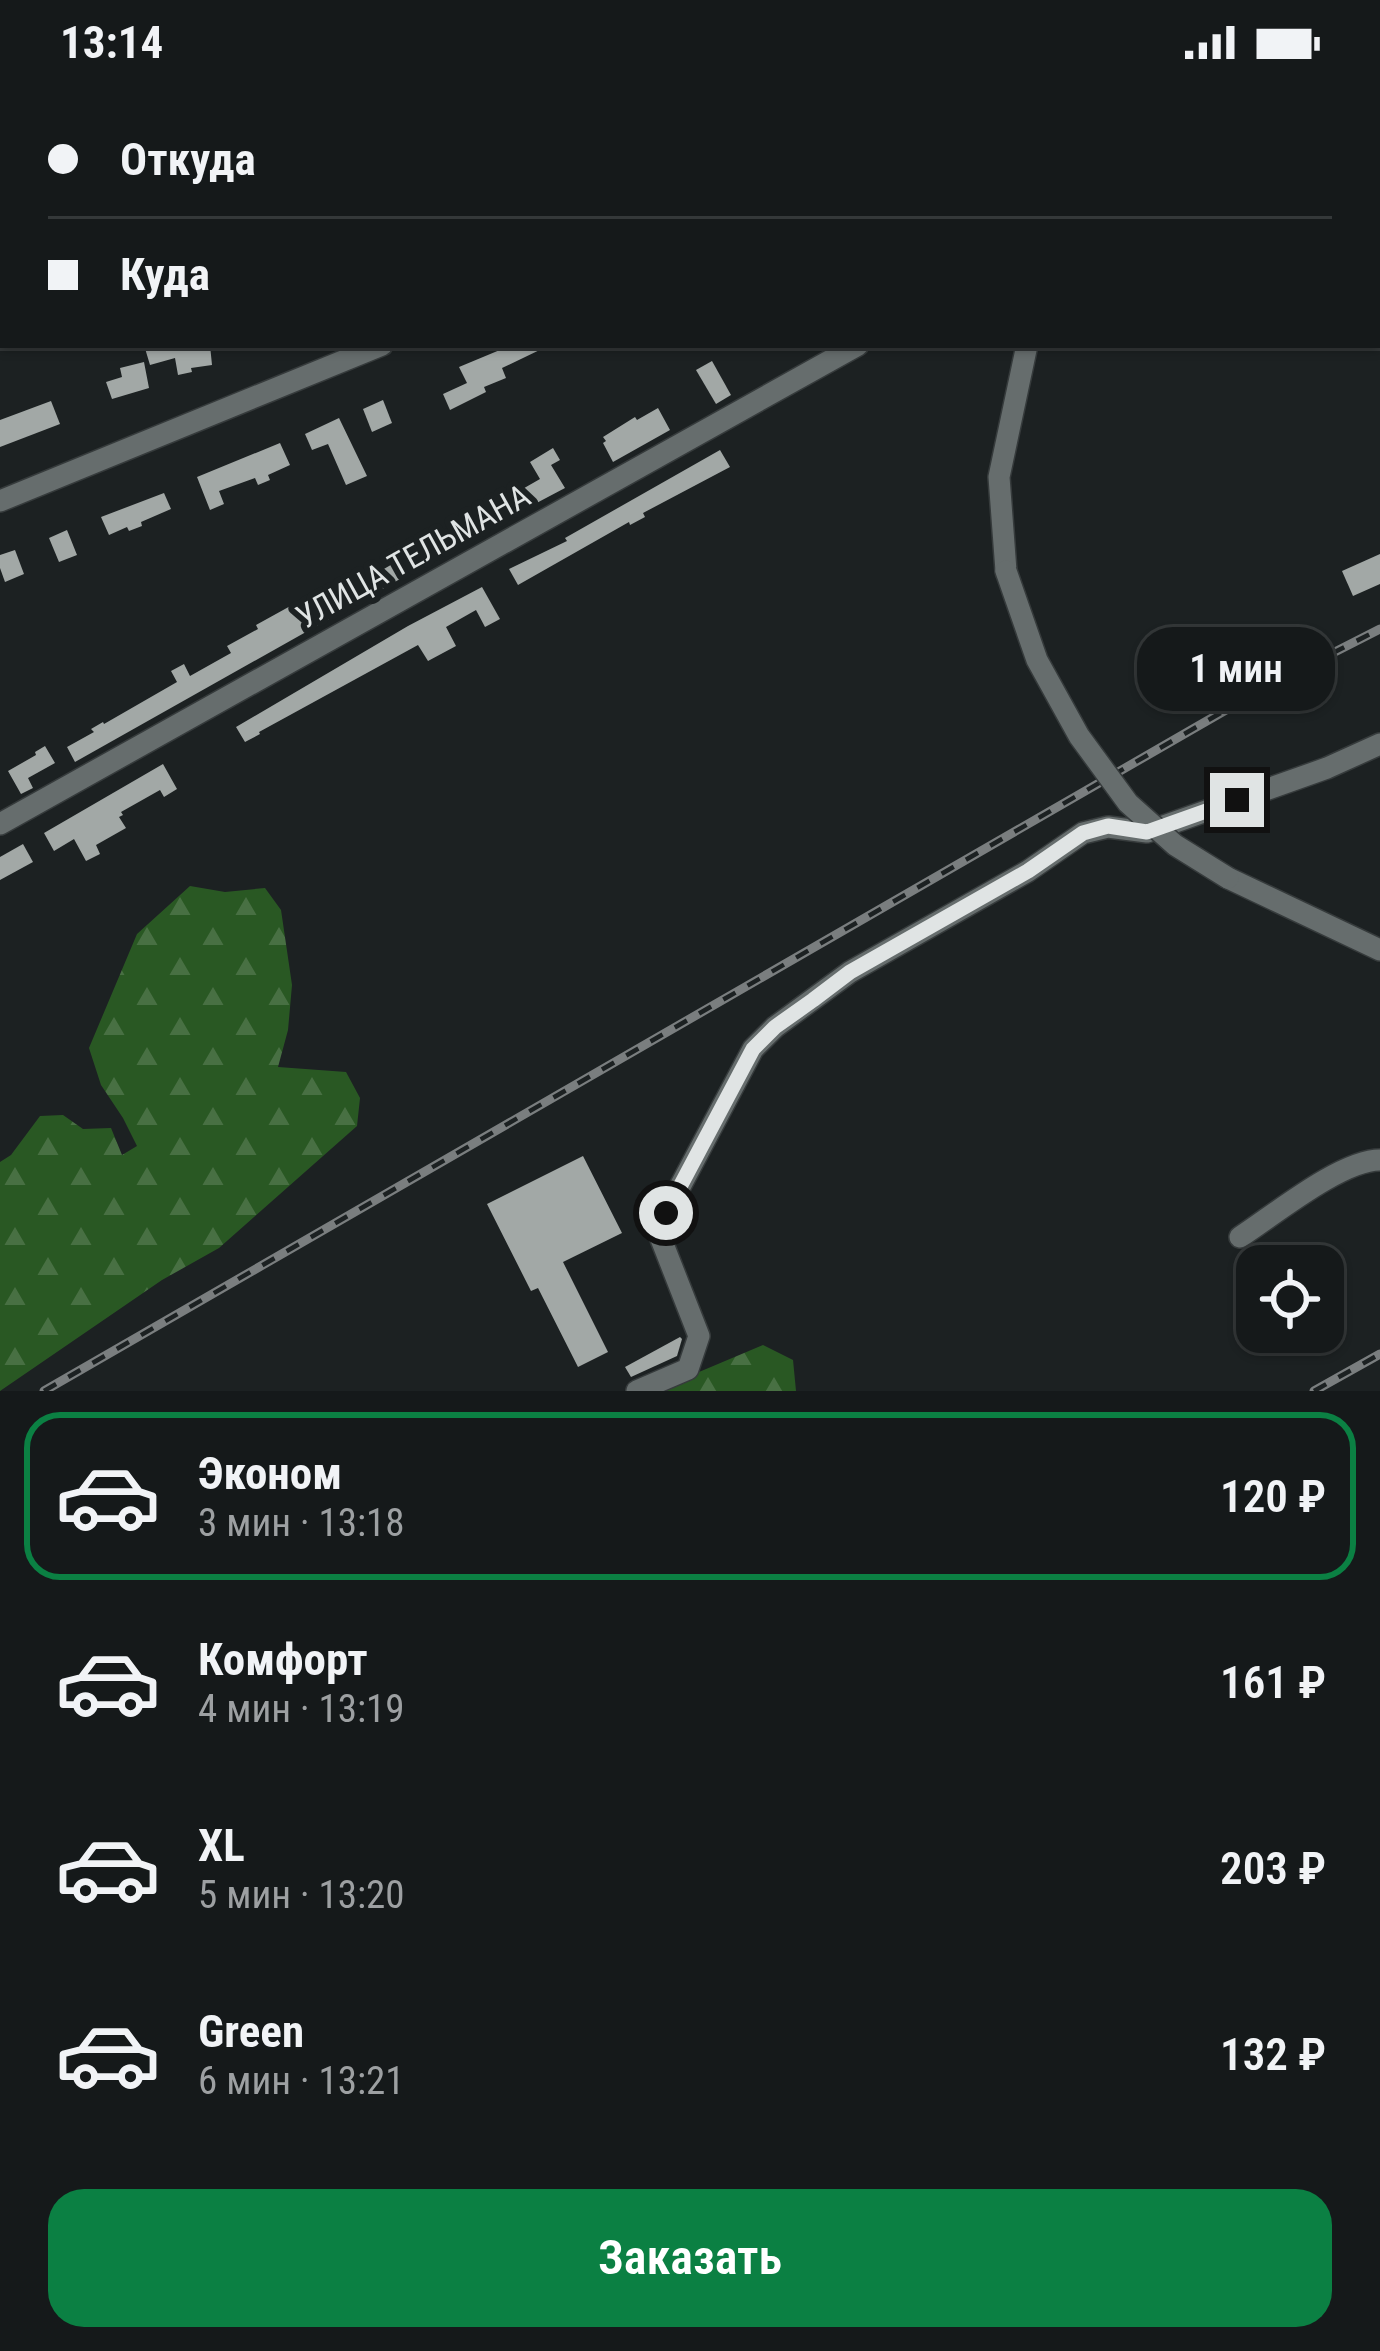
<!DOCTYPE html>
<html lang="ru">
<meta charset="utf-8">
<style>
body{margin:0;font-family:"Roboto Condensed",sans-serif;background:#1e2223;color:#f1f3f6;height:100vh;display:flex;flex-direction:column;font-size:45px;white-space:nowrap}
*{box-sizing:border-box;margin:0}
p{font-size:39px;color:#9da0a2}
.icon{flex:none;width:66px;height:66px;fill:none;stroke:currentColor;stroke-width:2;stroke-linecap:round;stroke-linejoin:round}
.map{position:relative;height:1307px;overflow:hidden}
.drawer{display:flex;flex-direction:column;background:#15191a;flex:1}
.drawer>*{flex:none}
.top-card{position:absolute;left:0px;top:0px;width:1380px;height:264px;box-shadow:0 3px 9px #0004,0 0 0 3px #343839;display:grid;align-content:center;height:264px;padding:0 48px;background:#15191a}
.fabs{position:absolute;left:1236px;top:1161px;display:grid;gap:24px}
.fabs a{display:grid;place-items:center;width:108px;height:108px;border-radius:24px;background:#15191a;box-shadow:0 3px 9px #0004,0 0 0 3px #343839;font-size:60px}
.end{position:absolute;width:54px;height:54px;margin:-27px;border:15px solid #e0e4e4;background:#111;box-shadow:0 0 0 6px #111}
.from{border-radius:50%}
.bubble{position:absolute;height:84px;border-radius:36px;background:#15191a;box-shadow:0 3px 9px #0004,0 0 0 3px #343839;font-size:39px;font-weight:600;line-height:84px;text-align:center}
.top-card b{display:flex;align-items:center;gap:42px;height:114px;font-size:45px}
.top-card b+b{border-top:3px solid #343839}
.top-card i{width:30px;height:30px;background:#f1f3f6}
ul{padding:21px 0 0;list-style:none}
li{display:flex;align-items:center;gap:36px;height:168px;margin:0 24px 18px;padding:0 24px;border:6px solid transparent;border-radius:36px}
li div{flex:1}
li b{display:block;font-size:45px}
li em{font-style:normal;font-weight:600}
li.current{border-color:#0b8043}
li>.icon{width:108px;height:108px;stroke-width:1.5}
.button{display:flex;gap:24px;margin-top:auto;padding:24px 48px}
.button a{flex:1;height:138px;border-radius:36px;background:#0b8043;color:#fff;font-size:48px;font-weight:600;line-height:138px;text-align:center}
.status{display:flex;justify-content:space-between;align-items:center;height:84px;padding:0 60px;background:#15191a;direction:ltr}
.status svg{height:33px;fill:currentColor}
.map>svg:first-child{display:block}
</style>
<div class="status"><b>13:14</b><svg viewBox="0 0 49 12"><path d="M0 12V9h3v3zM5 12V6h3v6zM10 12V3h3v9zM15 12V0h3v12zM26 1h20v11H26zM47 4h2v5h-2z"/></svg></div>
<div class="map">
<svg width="1380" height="1307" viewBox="0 0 1380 1307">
<defs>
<pattern id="forest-firs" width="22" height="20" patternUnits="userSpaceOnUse" patternTransform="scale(3)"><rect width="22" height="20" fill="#295823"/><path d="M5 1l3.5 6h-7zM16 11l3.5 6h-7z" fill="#487043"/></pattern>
</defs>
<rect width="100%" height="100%" fill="#1c2122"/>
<!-- forest -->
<g fill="url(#forest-firs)">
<polygon points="190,802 225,808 265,804 281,826 292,901 288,946 278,983 346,988 360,1014 357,1042 219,1164 162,1196 0,1307 0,1078 11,1071 40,1032 63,1031 83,1045 111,1044 122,1071 137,1062 123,1034 101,1001 89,964 137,850"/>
<polygon points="763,1261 793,1276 796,1307 654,1307"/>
</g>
<!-- building -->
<g fill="#a2a8a6">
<polygon points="144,261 159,261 160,266 188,261 210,261 212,281 191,284 192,288 178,291 175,274 150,281"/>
<polygon points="512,261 550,261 502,284 506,294 484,303 486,308 450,326 443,310 467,299 459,283"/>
<polygon points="712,277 731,311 716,320 696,286"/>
<polygon points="144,278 149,304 112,315 106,298 122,293 120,284"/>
<polygon points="383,316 392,339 372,348 363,325"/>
<polygon points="51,317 60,340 0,363 0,336"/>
<polygon points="658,324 670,346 613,378 603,359 606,357 603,353 635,333 637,336"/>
<polygon points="339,334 367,392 346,401 328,360 312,366 305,350"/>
<polygon points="280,359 290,381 268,391 270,396 258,401 255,394 219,407 224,420 210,426 197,393"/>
<polygon points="553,364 560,376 551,381 565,404 529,423 519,407 540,395 530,378"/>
<polygon points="720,366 730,383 643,429 645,433 630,441 629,438 518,501 509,485 567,457 565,454"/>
<polygon points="164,409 171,425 141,438 142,442 129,447 127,443 109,451 101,433"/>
<polygon points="67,446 77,471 59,478 49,454"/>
<polygon points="15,466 24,490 5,498 0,484 0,471"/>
<polygon points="1380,470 1380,500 1353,512 1342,487"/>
<polygon points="408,471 416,486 75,678 67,663 94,648 91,645 103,638 104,640 177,598 171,587 184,580 190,592 231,569 227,562 258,545 256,541 294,520 301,533"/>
<polygon points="482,503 500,535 485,543 476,526 446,543 456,562 428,577 418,561 259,648 260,650 245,658 236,643 408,542"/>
<polygon points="45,662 55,679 28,694 33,704 21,710 8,687 36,671 35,668"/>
<polygon points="163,680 177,705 164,713 160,706 121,728 123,731 119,733 126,744 96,761 100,770 86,777 74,755 54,767 44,749"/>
<polygon points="23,760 33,778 0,796 0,773"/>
<polygon points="583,1072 622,1149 563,1178 608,1268 578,1283 538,1204 531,1207 487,1120"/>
<polygon points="680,1253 682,1255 677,1272 631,1293 625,1283"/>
</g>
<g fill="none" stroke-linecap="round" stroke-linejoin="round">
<defs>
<g id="minor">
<polyline points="947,0 949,3"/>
<polyline points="197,3 208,0"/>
<polyline points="1002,3 1009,0"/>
<polyline points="1147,3 1149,0"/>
<polyline points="1364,3 1367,0"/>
<polyline points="0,50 3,49"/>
<polyline points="0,417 382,261"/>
<polyline points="1006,487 999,393 1027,261"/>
<polyline points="0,740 858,261"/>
<polyline points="1228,794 1380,866"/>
<path d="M1240,1153C1274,1131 1341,1076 1380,1076"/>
<polyline points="637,1307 688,1285 699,1252 661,1155 666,1129 753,965 775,943 850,888 1028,787 1083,749 1108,743 1147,748 1327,684 1380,660"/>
</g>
</defs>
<!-- minor casing -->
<use href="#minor" stroke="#363b3c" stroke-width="24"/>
<!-- minor -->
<use href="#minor" stroke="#666d6d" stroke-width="21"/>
<defs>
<g id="rail">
<polyline points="44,1307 1264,604 1380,545"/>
<polyline points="1314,1307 1380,1270"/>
</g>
</defs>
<!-- rail casing -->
<use href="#rail" stroke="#7a7e7f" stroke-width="9"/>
<!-- rail -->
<use href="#rail" stroke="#1c2122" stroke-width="4.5" stroke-dasharray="14" stroke-linecap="butt"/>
<defs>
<polyline id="minor-bridge" points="1006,487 1037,576 1079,652 1128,719 1175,761 1228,794"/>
</defs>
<!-- minor-bridge casing -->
<use href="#minor-bridge" stroke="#363b3c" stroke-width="24" stroke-linecap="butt"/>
<!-- minor-bridge -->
<use href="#minor-bridge" stroke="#666d6d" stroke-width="21"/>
</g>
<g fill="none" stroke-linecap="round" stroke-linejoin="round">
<!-- route -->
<polyline stroke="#e0e4e4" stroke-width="15" points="666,1129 753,965 775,943 813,916 850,888 1028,787 1083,749 1108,742 1147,748 1237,716"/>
</g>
<g text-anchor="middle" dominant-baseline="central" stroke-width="12" stroke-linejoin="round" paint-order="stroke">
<!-- street labels -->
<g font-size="33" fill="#e0e4e4" stroke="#1c2122">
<text transform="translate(413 472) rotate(-29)">УЛИЦА ТЕЛЬМАНА</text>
</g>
</g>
</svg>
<div class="fabs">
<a><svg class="icon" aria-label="locate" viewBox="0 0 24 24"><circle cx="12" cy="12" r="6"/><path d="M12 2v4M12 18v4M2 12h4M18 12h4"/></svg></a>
</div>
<i class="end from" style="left:666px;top:1129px"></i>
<i class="end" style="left:1237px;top:716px"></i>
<div class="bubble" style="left:1137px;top:543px;width:198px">1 мин</div>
<div class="top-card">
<b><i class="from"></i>Откуда</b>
<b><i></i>Куда</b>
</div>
</div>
<section class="drawer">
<ul>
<li class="current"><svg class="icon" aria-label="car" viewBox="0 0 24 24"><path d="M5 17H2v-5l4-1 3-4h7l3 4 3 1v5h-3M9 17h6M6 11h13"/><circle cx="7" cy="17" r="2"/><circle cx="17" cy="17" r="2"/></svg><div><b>Эконом</b><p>3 мин · 13:18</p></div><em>120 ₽</em></li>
<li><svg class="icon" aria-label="car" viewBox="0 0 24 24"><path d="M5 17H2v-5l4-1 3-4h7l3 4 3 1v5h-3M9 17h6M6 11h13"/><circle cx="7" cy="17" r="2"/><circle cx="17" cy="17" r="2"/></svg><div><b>Комфорт</b><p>4 мин · 13:19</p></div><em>161 ₽</em></li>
<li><svg class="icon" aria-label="car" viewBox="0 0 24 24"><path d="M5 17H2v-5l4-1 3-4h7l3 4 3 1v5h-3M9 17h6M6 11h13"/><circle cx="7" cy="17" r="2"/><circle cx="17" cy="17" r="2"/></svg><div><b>XL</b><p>5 мин · 13:20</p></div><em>203 ₽</em></li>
<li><svg class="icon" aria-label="car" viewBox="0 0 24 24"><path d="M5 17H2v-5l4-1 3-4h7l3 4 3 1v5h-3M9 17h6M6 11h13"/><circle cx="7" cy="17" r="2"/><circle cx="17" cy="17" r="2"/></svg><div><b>Green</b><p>6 мин · 13:21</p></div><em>132 ₽</em></li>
</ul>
<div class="button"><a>Заказать</a></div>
</section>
